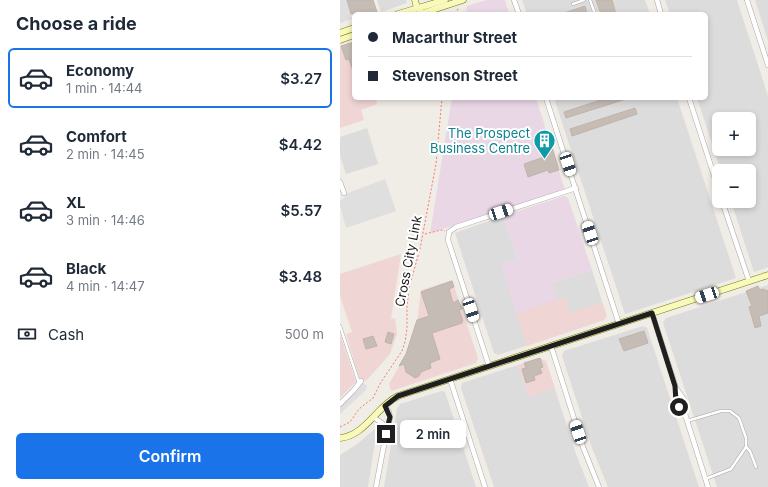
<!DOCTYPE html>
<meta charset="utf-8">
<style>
body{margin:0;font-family:Inter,sans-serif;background:#f2f2f3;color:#1f2937;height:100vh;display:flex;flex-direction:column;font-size:15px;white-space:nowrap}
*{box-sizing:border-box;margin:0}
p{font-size:13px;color:#747a83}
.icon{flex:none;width:22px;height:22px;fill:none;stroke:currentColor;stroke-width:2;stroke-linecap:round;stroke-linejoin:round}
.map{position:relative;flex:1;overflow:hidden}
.panel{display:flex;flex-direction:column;background:#fff;width:340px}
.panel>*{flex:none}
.guide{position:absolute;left:12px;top:12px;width:356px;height:88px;border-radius:6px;box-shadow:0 2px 6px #0003;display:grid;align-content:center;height:88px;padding:0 16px;background:#fff}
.buttons{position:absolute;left:372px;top:112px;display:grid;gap:8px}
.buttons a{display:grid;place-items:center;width:44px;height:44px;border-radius:6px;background:#fff;box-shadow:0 2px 6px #0003;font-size:20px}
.end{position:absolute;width:18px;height:18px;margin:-9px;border:5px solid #1f1f1f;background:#fff;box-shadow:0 0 0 2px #fff}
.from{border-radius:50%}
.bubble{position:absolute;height:28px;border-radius:6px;background:#fff;box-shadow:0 2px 6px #0003;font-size:13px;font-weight:600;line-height:28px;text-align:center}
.car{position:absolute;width:12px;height:24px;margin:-12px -6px;border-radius:5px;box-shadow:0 0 3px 1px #0007;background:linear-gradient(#fff 24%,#345 0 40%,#fff 0 76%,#345 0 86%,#fff 0)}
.guide b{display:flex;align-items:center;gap:14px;height:38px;font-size:15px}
.guide b+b{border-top:1px solid #e0e1e3}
.guide i{width:10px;height:10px;background:#1f2937}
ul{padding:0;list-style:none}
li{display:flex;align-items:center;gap:12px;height:60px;margin:0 8px 6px;padding:0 8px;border:2px solid transparent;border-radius:6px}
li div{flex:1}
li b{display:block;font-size:15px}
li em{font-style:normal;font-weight:600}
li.on{border-color:#1a73e8}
li>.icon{width:36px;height:36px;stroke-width:1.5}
h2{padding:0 16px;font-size:18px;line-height:48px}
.pay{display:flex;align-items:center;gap:10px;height:44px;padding:0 16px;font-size:15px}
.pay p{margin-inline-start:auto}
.cta{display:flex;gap:8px;margin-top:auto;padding:8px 16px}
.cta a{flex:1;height:46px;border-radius:6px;background:#1a73e8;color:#fff;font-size:16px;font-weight:600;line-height:46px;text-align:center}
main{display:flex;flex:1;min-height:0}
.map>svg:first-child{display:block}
</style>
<main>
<section class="panel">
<h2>Choose a ride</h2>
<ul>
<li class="on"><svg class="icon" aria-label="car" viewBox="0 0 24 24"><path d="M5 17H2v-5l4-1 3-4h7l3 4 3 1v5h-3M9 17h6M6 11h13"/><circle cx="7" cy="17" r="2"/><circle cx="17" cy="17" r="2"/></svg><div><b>Economy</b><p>1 min · 14:44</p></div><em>$3.27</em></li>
<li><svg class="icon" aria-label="car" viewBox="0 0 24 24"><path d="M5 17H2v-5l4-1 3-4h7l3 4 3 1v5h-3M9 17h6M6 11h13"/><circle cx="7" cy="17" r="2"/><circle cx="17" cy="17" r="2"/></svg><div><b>Comfort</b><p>2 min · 14:45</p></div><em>$4.42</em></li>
<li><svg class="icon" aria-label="car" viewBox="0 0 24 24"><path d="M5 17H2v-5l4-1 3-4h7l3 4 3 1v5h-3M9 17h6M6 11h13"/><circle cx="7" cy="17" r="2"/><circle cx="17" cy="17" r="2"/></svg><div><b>XL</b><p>3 min · 14:46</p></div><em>$5.57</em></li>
<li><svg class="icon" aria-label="car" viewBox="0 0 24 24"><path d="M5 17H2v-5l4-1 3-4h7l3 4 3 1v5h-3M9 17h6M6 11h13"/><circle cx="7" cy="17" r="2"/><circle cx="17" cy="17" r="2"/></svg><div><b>Black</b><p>4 min · 14:47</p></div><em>$3.48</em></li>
</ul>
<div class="pay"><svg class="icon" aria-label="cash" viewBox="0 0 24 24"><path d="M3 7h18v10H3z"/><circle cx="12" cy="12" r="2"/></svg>Cash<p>500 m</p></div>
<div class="cta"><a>Confirm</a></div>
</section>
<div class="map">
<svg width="428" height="487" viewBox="0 0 428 487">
<rect width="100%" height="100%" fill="#f0ece6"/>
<!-- residential -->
<g fill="#dddcdc" fill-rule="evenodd">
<polygon points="37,0 66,0 67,3 41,12"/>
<polygon points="182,0 305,0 310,14 187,14"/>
<path d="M325,0H397L428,96V267L414,272L391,201H409V171H381L357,98H366V14H330ZM379,119H409V149H379Z"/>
<polygon points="415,0 428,0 428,41"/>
<polygon points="214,98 337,98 396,278 285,314"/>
<polygon points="27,128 38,164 6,174 0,155 0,137"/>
<polygon points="163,216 177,259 161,264 211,283 252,270 266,314 264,320 158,355 154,353 115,233"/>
<polygon points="428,285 428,487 377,487 323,323 326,318"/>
<polygon points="303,326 307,328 359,487 268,487 252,448 222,356 224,351"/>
<polygon points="178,365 189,397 211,377 236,454 249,487 154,487 121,388 122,383"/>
<polygon points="102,391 105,392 136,487 44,487 57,409 60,404"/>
<polygon points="36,428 37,429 28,487 0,487 0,455 16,445"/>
</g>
<!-- commercial -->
<g fill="#f0d5d5">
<polygon points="14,42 14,98 40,98 36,99 37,104 21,110 24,120 0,128 0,47"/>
<polygon points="61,254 51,319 55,318 57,334 50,354 26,381 19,377 6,334 12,332 0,296 0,274"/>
<polygon points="112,280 138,358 136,363 51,391 49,384 66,354 77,323 81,290"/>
<polygon points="225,297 230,313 262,302 267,316 264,320 187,346 176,313"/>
<polygon points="0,334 16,382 0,398"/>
<polygon points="200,358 206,361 215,388 189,397 178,365"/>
</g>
<!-- industrial -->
<g fill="#e9d7e6">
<polygon points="147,0 165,0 169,14 126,14 127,6"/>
<polygon points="112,98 196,98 225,190 90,233"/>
<polygon points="224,196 228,198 252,270 212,283 217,299 176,313 161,264 177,259 163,216"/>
</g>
<!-- parking -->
<g fill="#dfdfdf">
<polygon points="0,0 7,0 12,19 0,23"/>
<polygon points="45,179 56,211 6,228 0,206 0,200 3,199 8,193"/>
<polygon points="21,381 27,386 26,390 0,414 0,404"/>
</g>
<!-- building -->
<g fill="#c5bcb5" stroke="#c2b3a8">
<polygon points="7,0 33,0 37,12 29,14 11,14"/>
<polygon points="256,0 272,0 276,14 261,14"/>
<polygon points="245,6 247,14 225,14 224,13"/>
<polygon points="14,42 14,71 13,71 9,59 6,60 1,46"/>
<polygon points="267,98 286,99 226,118 224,112"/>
<polygon points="295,108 297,114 232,136 230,129"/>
<polygon points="212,147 219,170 209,173 208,170 188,177 184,164 204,157 202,151"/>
<polygon points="112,281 114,287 109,289 113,303 118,300 122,309 119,310 123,321 122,321 122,323 92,333 100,359 90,363 91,368 81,372 79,376 75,378 66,372 64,364 59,366 66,354 77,320 89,316 81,292"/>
<polygon points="418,286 420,290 423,289 428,291 428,313 419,316 421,326 415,328 409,307 412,306 406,291"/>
<polygon points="304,331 308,343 284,351 279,339"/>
<polygon points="48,332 54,334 51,344 45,342"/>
<polygon points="33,336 37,346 26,349 23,339"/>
<polygon points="200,358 203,367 200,368 202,373 194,376 195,380 186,383 182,369 186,368 184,363"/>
</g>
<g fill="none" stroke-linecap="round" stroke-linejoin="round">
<defs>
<g id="lane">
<polyline points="250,0 255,14"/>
<polyline points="233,4 244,0"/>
<polyline points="0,326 19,383"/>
<polyline points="347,421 381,411 390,411 399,418 406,438 406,447 391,469 365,479"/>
<polyline points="406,447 410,451 416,467"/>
</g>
<g id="street">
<polyline points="174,0 179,14"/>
<polyline points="317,0 321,14"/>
<polyline points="407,0 428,65"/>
<polyline points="206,98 279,324"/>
<polyline points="349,98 379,191"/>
<polyline points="0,182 4,193"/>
<polyline points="382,201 409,281"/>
<polyline points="312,313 336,388 345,401 345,414 368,487"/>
<polyline points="211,346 243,447 259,487"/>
<polyline points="149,366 108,240 109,232 116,227 236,188"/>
<polyline points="110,379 145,487"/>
<polyline points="336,391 336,402 344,415"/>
<polyline points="0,404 13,391 21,381"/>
<polyline points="33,417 42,423 46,434"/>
<polyline points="36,487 46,434 50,418 49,412 45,406"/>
</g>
<g id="secondary">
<polyline points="75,0 77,8 80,10"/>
<polyline points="58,14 105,0"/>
<polyline points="80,14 123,0"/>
<polyline points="0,33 14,28"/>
<polyline points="0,40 14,35"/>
<path d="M0,438C25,436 37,406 58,396L428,275"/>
</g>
</defs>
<!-- lane casing -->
<use href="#lane" stroke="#a6a6a6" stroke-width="3.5"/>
<!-- street casing -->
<use href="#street" stroke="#a6a6a6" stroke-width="5.5"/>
<!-- secondary casing -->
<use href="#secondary" stroke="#6d7705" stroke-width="7"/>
<!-- path -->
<g stroke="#f9786d" stroke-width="1" stroke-dasharray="2 2" stroke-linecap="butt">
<polyline points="115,14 118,9 117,7"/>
<polyline points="85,234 101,230 105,231"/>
<polyline points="0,427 10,422 19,409 33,398 41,382 62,351 65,342 67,328 67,306 69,288 80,249 96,164 102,98"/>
</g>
<!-- lane -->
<use href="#lane" stroke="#fff" stroke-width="2.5"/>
<!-- street -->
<use href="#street" stroke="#fff" stroke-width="4.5"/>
<!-- secondary -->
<use href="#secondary" stroke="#f8f9ba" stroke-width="6"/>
</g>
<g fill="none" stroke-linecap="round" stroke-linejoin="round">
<!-- route -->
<polyline stroke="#1f1f1f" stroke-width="5" points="46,434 50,417 45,406 58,396 312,313 335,386 336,402 339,407"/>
</g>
<!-- icons -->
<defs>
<symbol id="building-pin" viewBox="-11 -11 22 30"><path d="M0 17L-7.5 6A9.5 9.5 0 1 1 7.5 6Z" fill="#0f9aa8" stroke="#fff"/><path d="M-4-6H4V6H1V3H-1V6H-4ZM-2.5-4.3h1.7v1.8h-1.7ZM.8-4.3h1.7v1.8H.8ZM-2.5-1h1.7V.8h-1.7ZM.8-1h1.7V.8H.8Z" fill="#fff"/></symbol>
</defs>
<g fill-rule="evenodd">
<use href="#building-pin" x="192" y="128" width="25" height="34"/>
</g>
<g text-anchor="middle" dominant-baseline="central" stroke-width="4" stroke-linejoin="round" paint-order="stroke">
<!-- culture labels -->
<g font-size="13" fill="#0d838f" stroke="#fff" text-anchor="end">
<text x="190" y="133">The Prospect<tspan x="190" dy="15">Business Centre</tspan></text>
</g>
<!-- street labels -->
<g font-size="13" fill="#1f1f1f" stroke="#fff">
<text transform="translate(68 261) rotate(-79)">Cross City Link</text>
</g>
</g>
</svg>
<div class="buttons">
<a>+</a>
<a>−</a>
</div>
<i class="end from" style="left:339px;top:407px"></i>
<i class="end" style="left:46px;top:434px"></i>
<div class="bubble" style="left:60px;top:420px;width:66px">2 min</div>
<i class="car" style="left:228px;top:164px;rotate:162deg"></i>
<i class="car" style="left:161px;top:212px;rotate:72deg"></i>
<i class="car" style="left:250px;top:233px;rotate:342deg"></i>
<i class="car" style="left:367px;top:295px;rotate:252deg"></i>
<i class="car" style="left:131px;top:310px;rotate:162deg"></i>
<i class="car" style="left:238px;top:432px;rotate:342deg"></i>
<div class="guide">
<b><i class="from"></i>Macarthur Street</b>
<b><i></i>Stevenson Street</b>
</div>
</div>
</main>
